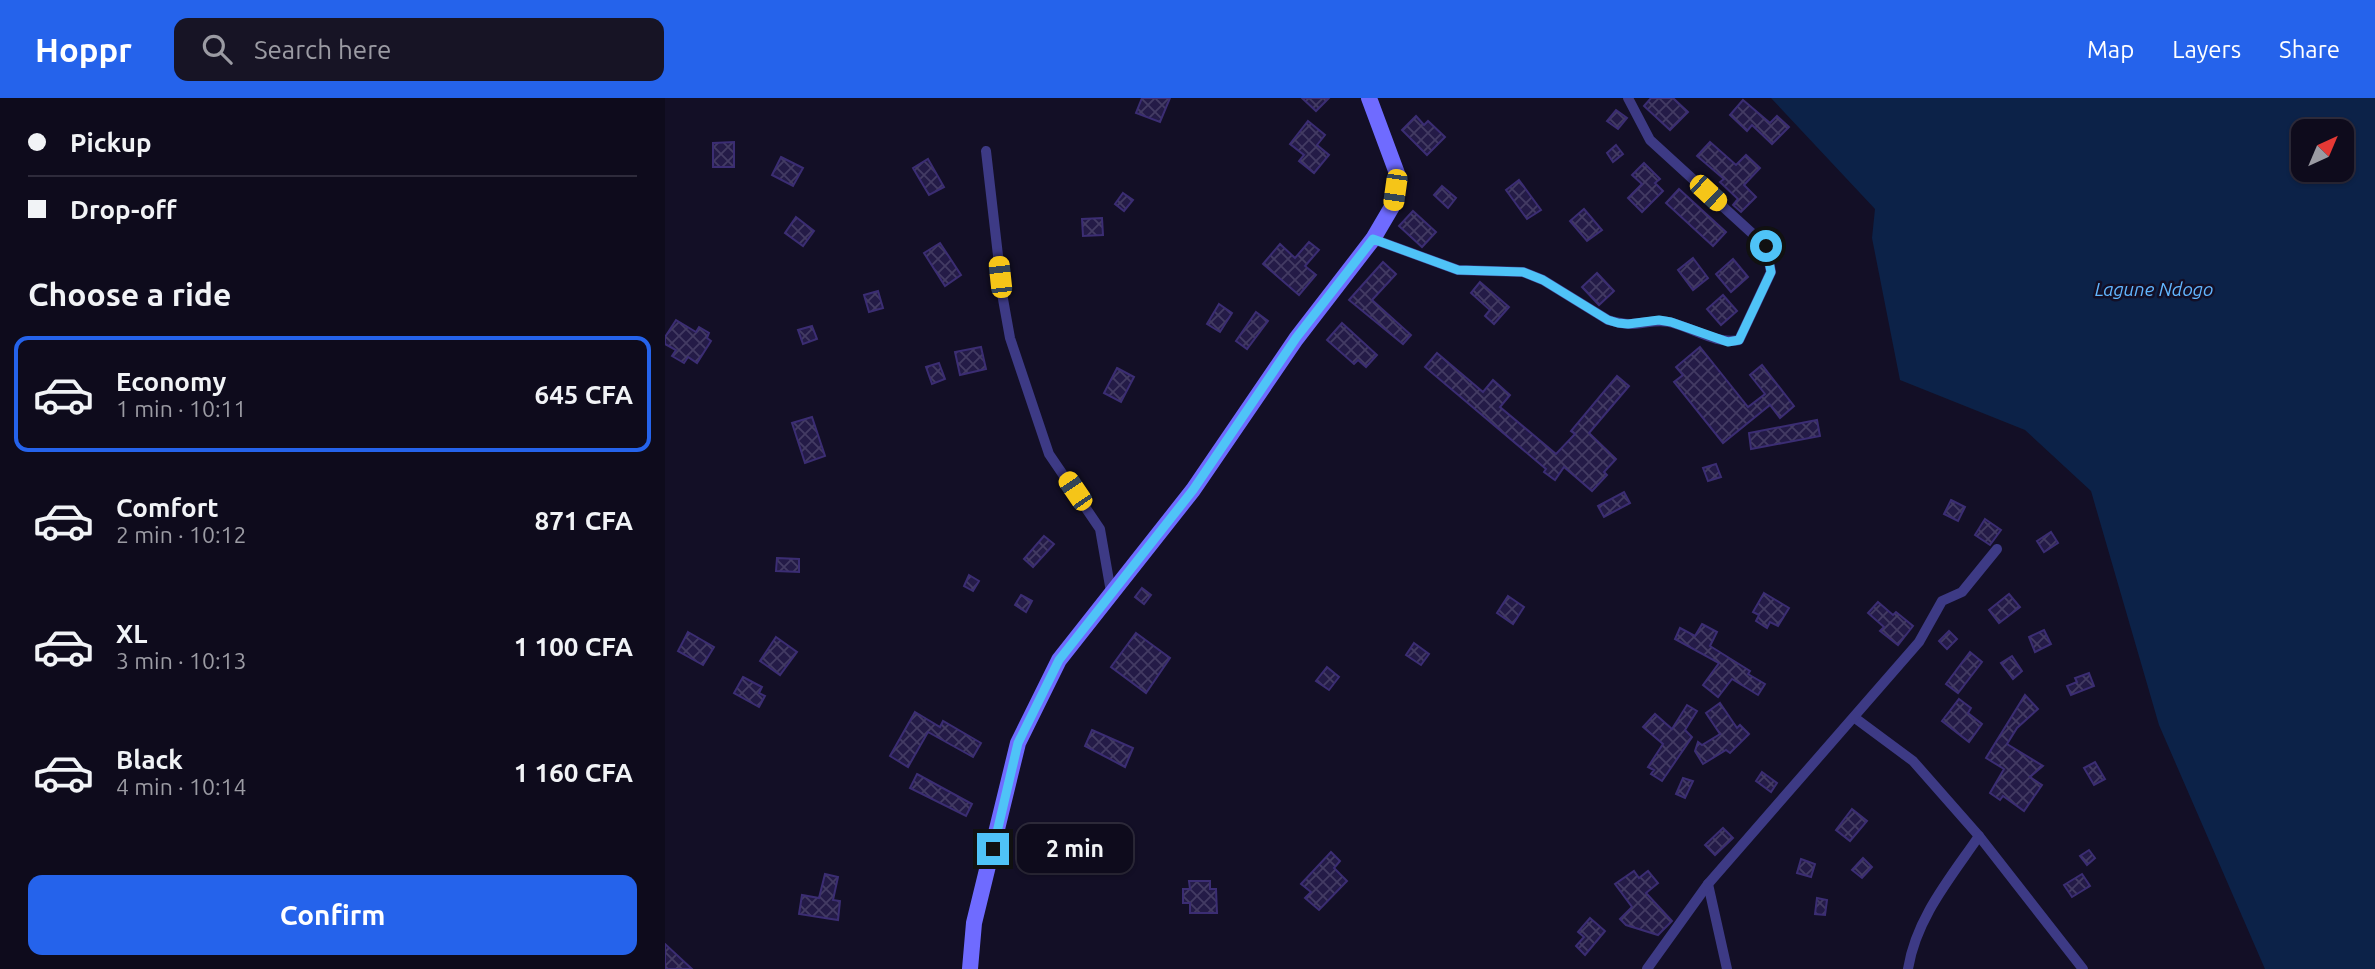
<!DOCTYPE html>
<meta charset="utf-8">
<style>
body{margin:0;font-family:Ubuntu,sans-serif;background:#171425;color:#f1f3f6;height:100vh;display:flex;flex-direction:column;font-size:26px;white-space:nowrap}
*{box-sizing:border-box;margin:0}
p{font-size:23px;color:#9b9ba3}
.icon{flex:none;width:38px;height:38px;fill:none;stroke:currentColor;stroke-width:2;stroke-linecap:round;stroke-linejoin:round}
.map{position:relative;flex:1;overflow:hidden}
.details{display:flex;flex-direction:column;background:#0e0b1c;width:665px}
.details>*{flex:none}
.banner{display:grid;align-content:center;height:154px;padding:0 28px;background:#0e0b1c}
.needle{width:46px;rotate:44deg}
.buttons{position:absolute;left:1626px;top:21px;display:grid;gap:14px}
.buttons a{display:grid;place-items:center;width:63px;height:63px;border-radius:14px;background:#0e0b1c;box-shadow:0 2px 5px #0004,0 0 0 2px #2e2b3b;font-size:35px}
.end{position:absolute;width:32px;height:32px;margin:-16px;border:9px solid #4fc3f7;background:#111;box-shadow:0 0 0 4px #111}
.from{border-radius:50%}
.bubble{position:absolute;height:49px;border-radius:14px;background:#0e0b1c;box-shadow:0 2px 5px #0004,0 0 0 2px #2e2b3b;font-size:23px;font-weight:700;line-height:49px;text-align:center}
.car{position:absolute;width:21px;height:42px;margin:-21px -10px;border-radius:9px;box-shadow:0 0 5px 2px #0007;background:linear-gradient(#f5c518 24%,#345 0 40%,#f5c518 0 76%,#345 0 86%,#f5c518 0)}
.banner b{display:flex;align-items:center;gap:24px;height:66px;font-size:26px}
.banner b+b{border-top:2px solid #2e2b3b}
.banner i{width:18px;height:18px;background:#f1f3f6}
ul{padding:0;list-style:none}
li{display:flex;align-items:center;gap:21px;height:116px;margin:0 14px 10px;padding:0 14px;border:4px solid transparent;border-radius:14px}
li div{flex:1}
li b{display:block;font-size:26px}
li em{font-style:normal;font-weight:700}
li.active{border-color:#2563eb}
li>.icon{width:63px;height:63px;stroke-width:1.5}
h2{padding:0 28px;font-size:32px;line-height:84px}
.button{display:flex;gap:14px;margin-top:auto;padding:14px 28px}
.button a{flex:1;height:80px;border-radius:14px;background:#2563eb;color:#fff;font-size:28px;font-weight:700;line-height:80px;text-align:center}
header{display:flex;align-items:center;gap:42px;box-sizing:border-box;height:98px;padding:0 35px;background:#2563eb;color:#fff}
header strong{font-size:33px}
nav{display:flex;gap:38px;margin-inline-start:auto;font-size:24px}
.search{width:490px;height:63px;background:#171425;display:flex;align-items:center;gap:18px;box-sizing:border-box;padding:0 24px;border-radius:14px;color:#9b9ba3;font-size:26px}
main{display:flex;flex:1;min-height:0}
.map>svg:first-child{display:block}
</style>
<header>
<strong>Hoppr</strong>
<div class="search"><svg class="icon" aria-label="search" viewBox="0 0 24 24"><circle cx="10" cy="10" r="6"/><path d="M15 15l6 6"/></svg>Search here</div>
<nav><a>Map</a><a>Layers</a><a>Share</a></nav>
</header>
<main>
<section class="details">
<div class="banner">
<b><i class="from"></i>Pickup</b>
<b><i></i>Drop-off</b>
</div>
<h2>Choose a ride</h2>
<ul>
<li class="active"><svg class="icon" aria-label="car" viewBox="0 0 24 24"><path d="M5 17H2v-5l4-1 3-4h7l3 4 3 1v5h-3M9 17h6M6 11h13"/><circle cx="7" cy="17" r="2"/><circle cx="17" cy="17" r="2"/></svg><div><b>Economy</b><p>1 min · 10:11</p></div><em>645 CFA</em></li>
<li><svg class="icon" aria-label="car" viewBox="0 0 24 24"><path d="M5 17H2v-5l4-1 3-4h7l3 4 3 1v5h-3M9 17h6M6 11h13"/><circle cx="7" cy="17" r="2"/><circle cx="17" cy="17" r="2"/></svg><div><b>Comfort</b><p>2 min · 10:12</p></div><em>871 CFA</em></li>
<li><svg class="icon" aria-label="car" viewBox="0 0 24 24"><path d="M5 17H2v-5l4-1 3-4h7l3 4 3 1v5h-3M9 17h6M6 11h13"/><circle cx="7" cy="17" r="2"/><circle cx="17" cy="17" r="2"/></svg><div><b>XL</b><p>3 min · 10:13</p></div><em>1 100 CFA</em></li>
<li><svg class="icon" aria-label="car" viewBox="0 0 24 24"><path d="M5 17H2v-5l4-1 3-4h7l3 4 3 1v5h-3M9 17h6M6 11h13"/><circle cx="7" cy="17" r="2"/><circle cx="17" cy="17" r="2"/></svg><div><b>Black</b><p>4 min · 10:14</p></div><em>1 160 CFA</em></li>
</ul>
<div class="button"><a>Confirm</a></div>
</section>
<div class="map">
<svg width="1710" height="871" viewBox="0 0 1710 871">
<defs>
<pattern id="building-cross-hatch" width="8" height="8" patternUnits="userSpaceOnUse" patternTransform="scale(1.75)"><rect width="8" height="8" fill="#241b47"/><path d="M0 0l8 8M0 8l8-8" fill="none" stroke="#433b63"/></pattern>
</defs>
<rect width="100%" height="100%" fill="#130f26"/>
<!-- water -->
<path fill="#0c2248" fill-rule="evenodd" d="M1106,0H1710V871H1600L1494,627L1426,393L1360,332L1235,282L1207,140L1210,111ZM1638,33H1676V72H1638Z"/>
<!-- building -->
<g fill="url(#building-cross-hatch)" stroke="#3b2d73" stroke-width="2">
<polygon points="477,0 505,0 495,24 471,15"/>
<polygon points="637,0 664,0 651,13"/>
<polygon points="986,0 1008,0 1023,14 1005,32 979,8"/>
<polygon points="1078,2 1105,25 1112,18 1124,29 1107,46 1087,27 1082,33 1065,17"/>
<polygon points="951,12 962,20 953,31 942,23"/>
<polygon points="751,18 759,27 763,23 780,39 762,57 737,32"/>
<polygon points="643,23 660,37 652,47 664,57 649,75 634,63 639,57 625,46"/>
<polygon points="69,44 69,69 48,69 48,45"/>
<polygon points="1045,44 1071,67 1081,57 1095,70 1079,87 1091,99 1076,114 1068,107 1073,101 1055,84 1059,81 1032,58"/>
<polygon points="951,47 958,56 948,64 942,55"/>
<polygon points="116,59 138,70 128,88 107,77"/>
<polygon points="263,61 279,89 264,97 248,70"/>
<polygon points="979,65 995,81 990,85 998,93 977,114 963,100 977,86 967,77"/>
<polygon points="854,82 876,112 862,121 841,92"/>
<polygon points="777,88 791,100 783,110 769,97"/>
<polygon points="1014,91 1061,134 1048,148 1001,105"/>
<polygon points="458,95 468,102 459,113 450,106"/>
<polygon points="919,111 937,132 922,143 905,123"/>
<polygon points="748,113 771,134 757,149 734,128"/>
<polygon points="131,119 149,133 138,148 120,135"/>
<polygon points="437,120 438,137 418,138 417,121"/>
<polygon points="644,144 654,152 640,168 651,177 634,197 598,166 615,146 630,160"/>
<polygon points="275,145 296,177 280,188 259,155"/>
<polygon points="1028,160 1043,180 1028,192 1013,172"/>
<polygon points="1068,161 1083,179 1066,194 1051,176"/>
<polygon points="718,164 731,176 707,202 746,237 738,246 684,202"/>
<polygon points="932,175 949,193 934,207 917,189"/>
<polygon points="815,184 844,209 829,226 820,218 825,212 806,195"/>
<polygon points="213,193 218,210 204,214 199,197"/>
<polygon points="1058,197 1072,213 1056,227 1042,211"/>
<polygon points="554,206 567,215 555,234 542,226"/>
<polygon points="591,214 603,223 582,251 571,243"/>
<polygon points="11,222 31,234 34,229 44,235 42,240 46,243 32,265 23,259 19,265 7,258 11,252 0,246 0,239"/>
<polygon points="677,225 712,257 701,269 693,262 689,266 662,242"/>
<polygon points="147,228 152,241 138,246 133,232"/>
<polygon points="316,249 321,271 295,277 290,254"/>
<polygon points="1035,249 1083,309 1100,296 1085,277 1097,267 1129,308 1115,320 1105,307 1058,345 1009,284 1018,277 1011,269"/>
<polygon points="772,255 818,294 828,282 845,297 835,309 891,356 910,336 906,333 952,278 964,288 924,335 951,361 939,374 942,377 927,393 899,369 890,382 879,374 881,371 760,269"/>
<polygon points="274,265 280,281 267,286 261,269"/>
<polygon points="452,270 469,279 456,304 439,295"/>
<polygon points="147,319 160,358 140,365 127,325"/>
<polygon points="1152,322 1155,338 1086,351 1084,335"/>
<polygon points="1051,366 1056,379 1043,383 1038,370"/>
<polygon points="959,394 965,405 939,419 933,408"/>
<polygon points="1286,402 1300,409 1293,423 1279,416"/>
<polygon points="1320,421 1336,432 1325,447 1310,437"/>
<polygon points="1386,434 1393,445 1379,454 1372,443"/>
<polygon points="379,438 389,446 368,469 359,461"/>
<polygon points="112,460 134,461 134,474 111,473"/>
<polygon points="304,477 314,483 308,493 299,488"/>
<polygon points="477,490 486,497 479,506 470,499"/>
<polygon points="1099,495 1124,510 1113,528 1105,524 1102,530 1091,523 1094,517 1088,514"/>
<polygon points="1344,496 1355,509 1334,525 1324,512"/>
<polygon points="356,497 367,503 361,514 350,507"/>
<polygon points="843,498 859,509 848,526 832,515"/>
<polygon points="1213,504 1228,517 1231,514 1248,528 1233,547 1215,533 1219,529 1203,515"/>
<polygon points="1037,526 1052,534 1045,548 1085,573 1083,576 1100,586 1093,597 1067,581 1053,599 1038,587 1054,565 1010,541 1015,530 1030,538"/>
<polygon points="1379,532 1386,546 1370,554 1364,539"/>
<polygon points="1284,533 1292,541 1282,551 1274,543"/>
<polygon points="23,534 49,549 38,567 13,553"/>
<polygon points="471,535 505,560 481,595 446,569"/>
<polygon points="111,539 132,554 115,577 95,563"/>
<polygon points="749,545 764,556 756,567 741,557"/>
<polygon points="1305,554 1317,564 1293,595 1281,586"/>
<polygon points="1347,558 1357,573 1348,581 1336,565"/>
<polygon points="662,569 674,579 664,592 651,583"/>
<polygon points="1424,575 1429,588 1406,597 1402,588 1412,584 1410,580"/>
<polygon points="78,579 97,589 94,595 100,598 94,609 69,595"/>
<polygon points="1360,597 1373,611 1352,630 1342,646 1378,668 1365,679 1377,687 1359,713 1338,698 1335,702 1325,695 1339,671 1321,660"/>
<polygon points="1294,601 1306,610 1303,615 1317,626 1304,644 1277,623"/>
<polygon points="1055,605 1072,630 1075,627 1084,636 1065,655 1061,652 1038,666 1030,653 1033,644 1037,647 1055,636 1041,615"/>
<polygon points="1022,607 1032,613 1020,632 1027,639 997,683 986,676 989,672 983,669 998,646 978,629 990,616 1007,631"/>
<polygon points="250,614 275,629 278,623 316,645 308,659 263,634 243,669 225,658"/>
<polygon points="427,632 468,650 460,669 420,648"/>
<polygon points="1430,664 1440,681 1429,687 1419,670"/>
<polygon points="1097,674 1112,685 1106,694 1091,683"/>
<polygon points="252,676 307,706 301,718 245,690"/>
<polygon points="1018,680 1028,683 1020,700 1011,696"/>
<polygon points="1187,711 1202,723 1185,743 1171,732"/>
<polygon points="1058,730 1068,740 1050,757 1040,747"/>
<polygon points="1424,752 1430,760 1422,767 1415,758"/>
<polygon points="666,754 675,763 669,770 682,783 654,812 640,800 646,794 636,786"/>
<polygon points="1198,760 1207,769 1197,780 1187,772"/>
<polygon points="1136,761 1150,766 1146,779 1132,775"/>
<polygon points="969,773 974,780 983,773 993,785 981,795 1007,823 993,837 961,827 955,821 967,809 950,786"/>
<polygon points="160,776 173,779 168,802 175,803 173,822 134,816 137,797 154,800"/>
<polygon points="1417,776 1425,788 1407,799 1399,787"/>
<polygon points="524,783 545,783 545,791 551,791 552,815 525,815 525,805 518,805 518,791 525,791"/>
<polygon points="1152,800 1162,802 1160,817 1150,816"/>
<polygon points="925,820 940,833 920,857 911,848 919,839 913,834"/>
<polygon points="0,846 27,871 0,871"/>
</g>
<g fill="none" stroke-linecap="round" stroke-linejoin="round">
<!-- street -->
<g stroke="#3d3a85" stroke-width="10">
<polyline points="321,53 338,201 345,240 384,356 435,431 446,494"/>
<path d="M708,141L793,172L858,174L878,182L943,222C950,224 957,226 965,226C978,226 991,221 1004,224C1027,229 1051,247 1074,242L1106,174L1101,148L985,42L963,0"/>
<polyline points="1190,620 1248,663 1314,738 1418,871"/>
<polyline points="1043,786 1062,871"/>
<polyline points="982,871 1043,786 1254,544 1277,503 1297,494 1332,451"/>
<path d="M1243,871C1251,820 1286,779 1314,738"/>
</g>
<!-- secondary -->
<polyline stroke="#6f6bff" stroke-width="16" points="305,871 309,825 353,645 394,562 528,392 631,241 708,141 728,107 733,78 704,0"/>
</g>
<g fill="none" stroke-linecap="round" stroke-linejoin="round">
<!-- route -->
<polyline stroke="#4fc3f7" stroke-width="9" points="328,751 353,645 394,562 528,392 631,240 708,141 793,172 858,174 878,182 943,222 953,225 963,226 994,222 1006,224 1063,244 1074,242 1106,174 1101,148"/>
</g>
<g text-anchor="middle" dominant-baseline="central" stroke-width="5" stroke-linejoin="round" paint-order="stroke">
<!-- water labels -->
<g font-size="19" font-style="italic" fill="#62b6ff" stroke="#130f26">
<text x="1489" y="191">Lagune Ndogo</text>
</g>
</g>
</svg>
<div class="buttons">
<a><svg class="needle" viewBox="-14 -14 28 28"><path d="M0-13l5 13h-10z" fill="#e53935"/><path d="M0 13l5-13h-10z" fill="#9b9ba3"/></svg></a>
</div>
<i class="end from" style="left:1101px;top:148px"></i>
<i class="end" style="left:328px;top:751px"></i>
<div class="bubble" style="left:352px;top:726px;width:116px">2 min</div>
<i class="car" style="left:730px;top:92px;rotate:188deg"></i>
<i class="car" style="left:1043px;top:95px;rotate:133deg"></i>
<i class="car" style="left:335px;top:179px;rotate:354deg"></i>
<i class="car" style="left:410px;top:393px;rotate:326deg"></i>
</div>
</main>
